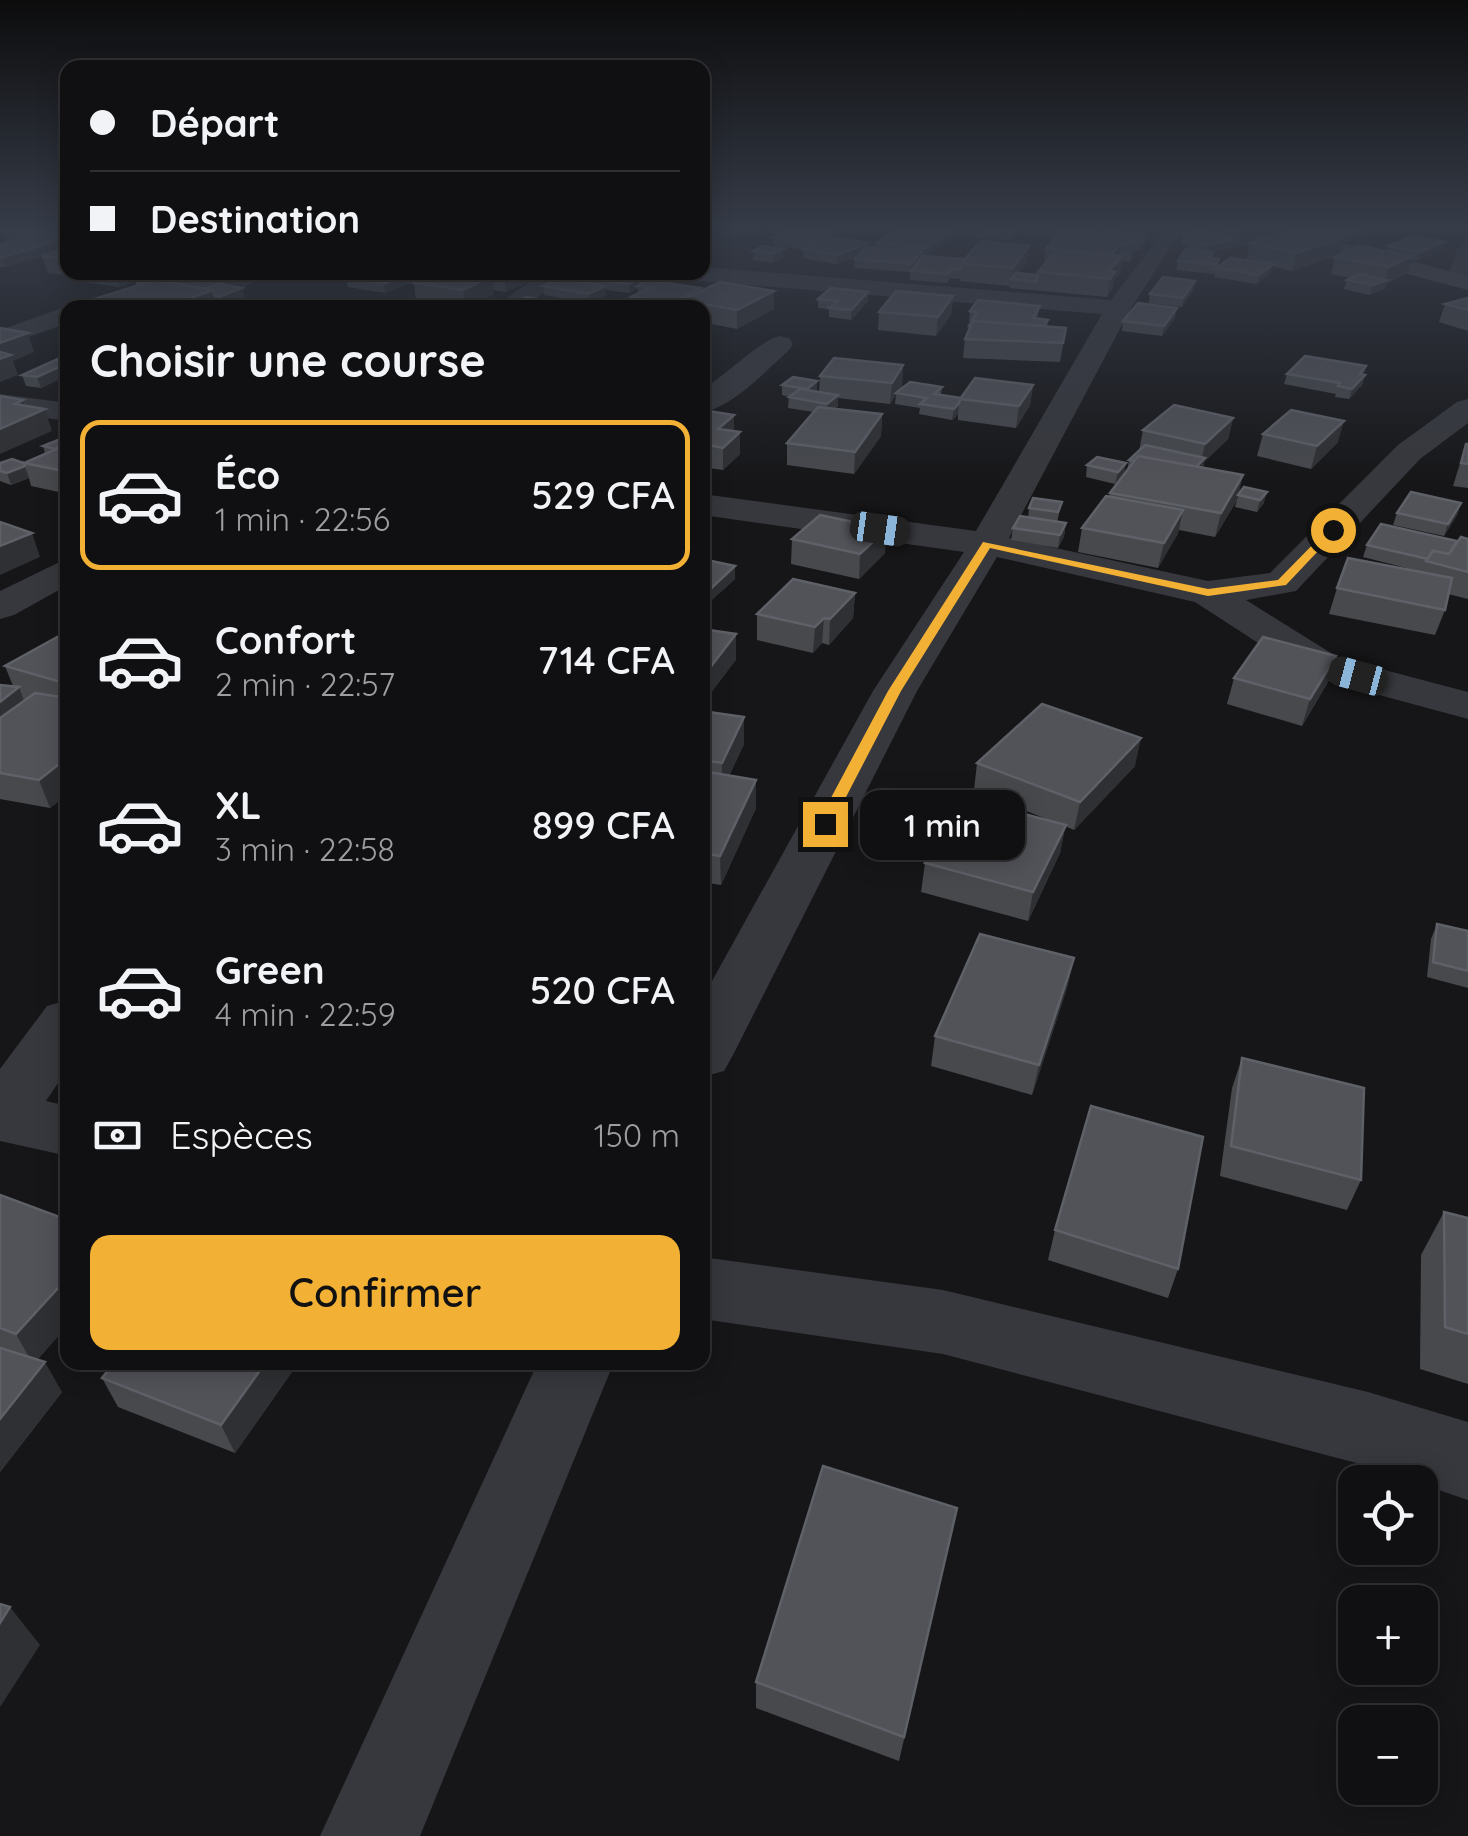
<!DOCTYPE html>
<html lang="fr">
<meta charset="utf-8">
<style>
body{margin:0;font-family:Quicksand,sans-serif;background:#1e1e20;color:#f1f3f6;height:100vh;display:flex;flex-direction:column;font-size:38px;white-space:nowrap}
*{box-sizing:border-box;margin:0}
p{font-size:32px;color:#9c9d9f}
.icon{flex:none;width:55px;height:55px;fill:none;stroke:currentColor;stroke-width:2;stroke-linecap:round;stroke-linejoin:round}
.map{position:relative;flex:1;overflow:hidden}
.drawer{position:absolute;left:60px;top:300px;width:650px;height:1070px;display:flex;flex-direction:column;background:#101012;border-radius:20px;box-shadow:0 5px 25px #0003,0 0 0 2px #303032}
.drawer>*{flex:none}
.top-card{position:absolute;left:60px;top:60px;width:650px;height:220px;border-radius:20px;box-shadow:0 5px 25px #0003,0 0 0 2px #303032;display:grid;align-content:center;height:220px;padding:0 30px;background:#101012}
.fabs{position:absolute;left:1338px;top:1465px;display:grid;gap:20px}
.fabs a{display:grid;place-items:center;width:100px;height:100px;border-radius:20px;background:#101012;box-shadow:0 5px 25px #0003,0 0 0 2px #303032;font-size:50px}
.end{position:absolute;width:45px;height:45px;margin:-22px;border:12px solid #f2b134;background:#111;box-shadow:0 0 0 5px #111}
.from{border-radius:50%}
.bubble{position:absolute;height:70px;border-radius:20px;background:#101012;box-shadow:0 5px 25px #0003,0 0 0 2px #303032;font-size:32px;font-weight:600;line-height:70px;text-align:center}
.car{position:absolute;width:30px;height:60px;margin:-30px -15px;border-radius:12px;box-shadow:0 0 8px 2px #0007;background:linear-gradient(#222 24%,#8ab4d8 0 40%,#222 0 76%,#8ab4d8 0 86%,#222 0)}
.top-card b{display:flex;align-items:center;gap:35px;height:95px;font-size:38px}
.top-card b+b{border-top:2px solid #303032}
.top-card i{width:25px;height:25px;background:#f1f3f6}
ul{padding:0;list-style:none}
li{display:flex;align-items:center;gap:30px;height:150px;margin:0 20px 15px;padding:0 10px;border:5px solid transparent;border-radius:20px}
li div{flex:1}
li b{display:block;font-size:38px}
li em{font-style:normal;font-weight:600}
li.on{border-color:#f2b134}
li>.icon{width:90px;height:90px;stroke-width:1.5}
h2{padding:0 30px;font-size:45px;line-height:120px}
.pay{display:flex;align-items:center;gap:25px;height:110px;padding:0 30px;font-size:38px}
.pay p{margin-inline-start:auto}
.button{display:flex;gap:20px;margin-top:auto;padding:20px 30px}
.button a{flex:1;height:115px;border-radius:20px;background:#f2b134;color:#111;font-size:40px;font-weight:600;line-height:115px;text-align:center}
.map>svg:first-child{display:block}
</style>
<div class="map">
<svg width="1468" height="1836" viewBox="0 0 1468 1836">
<rect width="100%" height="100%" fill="#161618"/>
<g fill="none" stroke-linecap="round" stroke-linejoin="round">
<!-- minor -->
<g fill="#37383d" fill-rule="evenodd">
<polygon points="1018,228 1141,230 1144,235 1133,242 1029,234"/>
<polygon points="1166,228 1191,228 1174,242 1131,308 1009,538 1208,581 1270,573 1398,445 1457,402 1468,399 1468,423 1420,459 1296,591 1246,600 1339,658 1468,692 1468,719 1309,676 1195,602 997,557 917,691 733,1055 724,1071 702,1077 702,999 873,691 964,552 702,515 702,494 976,531 1102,314 677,279 665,272 702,272 702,267 1111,300"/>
<polygon points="1468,242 1468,284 1450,285 1447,280 1457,249"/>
<polygon points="543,272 572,272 523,308 493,308"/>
<polygon points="68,306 73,308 68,308 68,323 0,347 0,330"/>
<path d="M779,336L789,338L793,344L789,350C764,372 736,405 702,413V390C722,378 761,340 779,336Z"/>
<polygon points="0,394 68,403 68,421 0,412"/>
<polygon points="68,558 68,585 14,615 0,619 0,591"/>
<polygon points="68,1000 68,1068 46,1101 68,1106 68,1156 0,1141 0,1069 47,1006"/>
<polygon points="702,1257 943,1290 1368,1392 1468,1422 1468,1500 1368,1466 943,1354 702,1319"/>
<polygon points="538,1362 614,1362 420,1836 320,1836"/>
</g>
<!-- secondary -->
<polygon fill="#45474d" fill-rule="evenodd" points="1250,228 1285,228 1468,276 1468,290 1253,233"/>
</g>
<!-- wall -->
<g fill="#47494d" fill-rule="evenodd">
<polygon points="10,228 55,247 56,251 68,247 68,272 142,272 144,277 120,287 84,282 83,277 48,273 42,256 51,253 5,267 0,267 0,247 3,247 2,244 14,240 4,238 1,230"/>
<polygon points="884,228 957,228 956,236 925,256 965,259 1029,246 1026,263 1019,273 1038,275 1038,272 1044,265 1046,248 1052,242 1053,234 1087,236 1085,239 1088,239 1088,235 1147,235 1145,243 1140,250 1134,249 1133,256 1130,262 1122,261 1120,274 1114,280 1112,289 1107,297 1010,288 1010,286 960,281 960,279 950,278 947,283 910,280 910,272 854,268 855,259 858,256 837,264 803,258 803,250 773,245 773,237 833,232 833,237 869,248 877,248 877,243 897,229"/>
<polygon points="968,228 1019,228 1012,240 967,237"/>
<path d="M1190,228H1281L1279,234L1291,230L1282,228H1388L1365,234L1364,237L1343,242L1340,254L1292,271L1272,266L1270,273L1257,284L1214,277L1215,271L1214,274L1176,270L1178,261L1198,251L1181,244L1183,235L1189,234ZM1250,244L1246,260L1217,267L1219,259H1212L1213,252H1212Z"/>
<polygon points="1444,242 1441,251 1416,261 1411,260 1407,273 1386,284 1384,289 1370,295 1344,289 1347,280 1350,278 1331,274 1335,257 1386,251 1388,246"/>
<polygon points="783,249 783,258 773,263 753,260 753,251"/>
<polygon points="145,272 277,272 257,281 252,280 253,282 241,288 242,288 244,298 221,306 217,306 217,308 90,308 88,301 136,286 136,284 159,279 158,274"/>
<polygon points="360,272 416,272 417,280 385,293 348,287 346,278"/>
<polygon points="437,272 545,272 536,278 530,277 530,281 506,292 493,290 494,294 466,308 416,302 414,283"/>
<polygon points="604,272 652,272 652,279 650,280 700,288 700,291 774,309 737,329 702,322 702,308 631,307 631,297 638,294 637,288 630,293 606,290 606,295 589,303 544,295 543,286 592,284 592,280"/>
<polygon points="1195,281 1193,290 1182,307 1149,303 1150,294"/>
<polygon points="868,292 868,301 851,320 829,317 829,309 818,308 818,299"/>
<polygon points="953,296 951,315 936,336 878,330 879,312"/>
<polygon points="1468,298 1468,331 1439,322 1445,304"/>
<polygon points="1040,306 1037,319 1048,320 1047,327 1066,328 1060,362 963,358 965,339 971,321 969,321 970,311"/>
<polygon points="1175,318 1162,336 1122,331 1123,321"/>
<polygon points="68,359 68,375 41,388 26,386 22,375"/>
<polygon points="903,365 902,386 898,392 942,387 941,395 961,398 1033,385 1030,405 1016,428 958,420 958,414 952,420 919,414 920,408 895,404 896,394 890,404 838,398 838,406 835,408 882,414 881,436 854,474 787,465 787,443 814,412 788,408 789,397 782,395 782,385 819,392 820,376"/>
<polygon points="1287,374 1364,374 1365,375 1362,385 1349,399 1335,397 1336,394 1284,384"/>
<polygon points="702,410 734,431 740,454 723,470 702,467"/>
<polygon points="1233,418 1228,439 1204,462 1203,468 1239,494 1244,487 1264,503 1257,512 1235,507 1237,500 1215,537 1179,530 1158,568 1078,552 1082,528 1109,496 1110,493 1122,477 1115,484 1086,477 1087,465 1124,474 1127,471 1129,460 1139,451 1143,430"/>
<polygon points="1263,434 1338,442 1311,469 1257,456"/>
<polygon points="68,436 68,494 31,486 29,478 11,485 0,481 0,463 24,463 45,453 43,446"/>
<polygon points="1466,444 1468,444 1468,488 1453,486"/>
<polygon points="1062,502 1057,522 1066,523 1064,536 1058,548 1011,540 1013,528 1028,518 1029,508"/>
<polygon points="1461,503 1457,515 1444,536 1393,525 1397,513"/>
<polygon points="792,539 885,553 859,579 791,564"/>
<polygon points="1468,539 1468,599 1448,594 1445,610 1435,635 1329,614 1337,588 1422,572 1363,557 1367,545 1455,545"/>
<polygon points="702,559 735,579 705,606 702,606"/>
<polygon points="855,593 853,618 829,645 822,643 813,653 757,640 757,614"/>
<polygon points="68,631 68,794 50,808 0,799 0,685 13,686 5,666"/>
<polygon points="1234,678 1328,682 1302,726 1227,704"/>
<polygon points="702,711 744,717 744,744 729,776 756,780 756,808 721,885 702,882"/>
<polygon points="977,763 1135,766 1074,830 1065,826 1060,853 1028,921 921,892 925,863 1054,822 974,790"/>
<polygon points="1437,924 1468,931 1468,988 1427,977 1431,939"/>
<polygon points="1074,958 1067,988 1032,1095 931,1066 935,1036"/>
<polygon points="1242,1058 1361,1180 1347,1210 1220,1176 1232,1088"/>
<polygon points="0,1195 68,1220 68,1325 37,1360 62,1392 0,1472"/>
<polygon points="1444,1212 1468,1218 1468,1384 1420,1369 1421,1255"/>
<polygon points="1055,1230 1178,1269 1168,1298 1048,1260"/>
<polygon points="115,1362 299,1362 235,1453 118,1407 102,1378"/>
<polygon points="957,1508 899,1761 756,1708 756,1682"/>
</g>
<!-- shaded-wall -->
<g fill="#2f3033">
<polygon points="957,228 956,236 923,257 924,249"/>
<polygon points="1253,228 1281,228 1278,238 1231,248 1235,231"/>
<polygon points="1364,228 1388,228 1365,234 1364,237 1343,242 1340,254 1292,271 1296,253 1341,235"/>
<polygon points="68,234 68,243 55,247 56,251 5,267 3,259 43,241"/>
<polygon points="1136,240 1133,256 1130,262 1133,244"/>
<polygon points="1232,240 1230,248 1205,253 1207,245"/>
<polygon points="1444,242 1441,251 1416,261 1419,252"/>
<polygon points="869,243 869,251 837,264 837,255"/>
<polygon points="1121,243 1118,260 1123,256 1120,274 1114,280 1112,289 1107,297 1110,279 1107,279 1111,255"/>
<polygon points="1029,246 1026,263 1015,280 1011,279 1013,268"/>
<polygon points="783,249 783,258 773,263 773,254"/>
<polygon points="921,252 920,261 910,273 911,264"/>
<polygon points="1412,256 1407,273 1386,284 1384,289 1370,295 1373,285 1385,281 1389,267"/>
<polygon points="1273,264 1270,273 1257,284 1259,275"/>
<polygon points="130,272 142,272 144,277 120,287 117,277"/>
<polygon points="231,272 251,272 253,282 229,293 242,288 244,298 221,306 219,297 227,294 223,276"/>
<polygon points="255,272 277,272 257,281"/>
<polygon points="411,272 416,272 417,280 385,293 384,284"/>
<polygon points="508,272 530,272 530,281 506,292 504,274"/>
<polygon points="648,272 652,272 652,279 641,286 637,286 637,288 630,293 629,284"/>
<polygon points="492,276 494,294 465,308 463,290"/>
<polygon points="1195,281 1193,290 1182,307 1183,298"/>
<polygon points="606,286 606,295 589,303 588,294"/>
<polygon points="700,288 700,298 681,300 681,308 669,308 669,304"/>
<polygon points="213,290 217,308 164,308"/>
<polygon points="774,291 774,309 737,329 737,310"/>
<polygon points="868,292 868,301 851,320 851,310"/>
<polygon points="953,296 951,315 936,336 938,317"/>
<polygon points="1177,308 1175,318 1162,336 1164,326"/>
<polygon points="28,333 34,352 13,361 18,375 0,382 0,343"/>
<polygon points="68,363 68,375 41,388 37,377"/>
<polygon points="903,365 902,386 890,404 892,383"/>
<polygon points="1366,366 1362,385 1349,399 1352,389 1360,374"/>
<polygon points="817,381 817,392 806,400 807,389"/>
<polygon points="1033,385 1030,405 1016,428 1019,406"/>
<polygon points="838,395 838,406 827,414 827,404"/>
<polygon points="23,400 29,416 45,409 52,431 0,454 0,429 15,404"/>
<polygon points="959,403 958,414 952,420 954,409"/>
<polygon points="882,414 881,436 854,474 855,452"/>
<polygon points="734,415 734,437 718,429"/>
<polygon points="1233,418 1228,439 1204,462 1202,469 1195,468 1201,462 1205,444"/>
<polygon points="1344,421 1338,442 1311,469 1317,446"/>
<polygon points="740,432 740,454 723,470 723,448"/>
<polygon points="1126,463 1124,475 1115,484 1118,472"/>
<polygon points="25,466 29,478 11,485 7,473"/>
<polygon points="1243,475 1238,498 1215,537 1221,513"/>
<polygon points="1267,492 1264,503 1257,512 1260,500"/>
<polygon points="1461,503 1457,515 1444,536 1448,524"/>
<polygon points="1183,510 1178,534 1158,568 1164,543"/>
<polygon points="1066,523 1064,536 1058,548 1060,535"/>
<polygon points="887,529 885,553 859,579 860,554"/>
<polygon points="32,533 40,557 0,575 0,546"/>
<polygon points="735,566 735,579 705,606 705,594"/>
<polygon points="855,593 853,618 829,645 830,619"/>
<polygon points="824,618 822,643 813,653 815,627"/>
<polygon points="736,634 736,660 702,705 702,678"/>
<polygon points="1336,656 1328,682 1302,726 1310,699"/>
<polygon points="19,687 29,714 0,738 0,702"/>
<polygon points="744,717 744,744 722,791 722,763"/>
<polygon points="1141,738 1135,766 1074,830 1080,802"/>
<polygon points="68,757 68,794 50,808 39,780"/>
<polygon points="756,780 756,808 721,885 720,856"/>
<polygon points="1066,825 1060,853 1028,921 1033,892"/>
<polygon points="1074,958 1067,988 1032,1095 1039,1065"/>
<polygon points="68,1277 68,1325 33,1364 16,1334"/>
<polygon points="45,1362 62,1392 0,1472 0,1419"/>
<polygon points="266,1362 299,1362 235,1453 221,1425"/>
<polygon points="10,1607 40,1645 0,1707 0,1623"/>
</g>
<!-- building -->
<g fill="#525359" stroke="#5f6168" stroke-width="2.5">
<polygon points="10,228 67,228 68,234 43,241 54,242 0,258 0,247 7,245 2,244 29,235 1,230"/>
<polygon points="794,228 802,228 833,232 811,243 773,237"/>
<polygon points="899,228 956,228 924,249 877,243"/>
<polygon points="968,228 1016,228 1013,232"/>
<polygon points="1058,228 1088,228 1081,236 1053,234"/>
<polygon points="1221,228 1253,228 1235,231"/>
<polygon points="1298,228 1345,237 1296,253 1250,243"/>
<polygon points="1312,228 1367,228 1341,235"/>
<polygon points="1094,229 1147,235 1142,241 1088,235"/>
<polygon points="1202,231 1232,240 1207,245 1183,235"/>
<polygon points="1058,236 1111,241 1114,237 1136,240 1133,244 1121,243 1111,255 1123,256 1108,271 1115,272 1110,279 1038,272 1055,252 1103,254 1046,248"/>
<polygon points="1413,236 1444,242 1419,252 1388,246"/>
<polygon points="830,237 869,243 837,255 803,249"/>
<polygon points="980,241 1029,246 1013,268 961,264"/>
<polygon points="763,246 783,249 773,254 753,251"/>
<polygon points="1359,246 1412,256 1389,267 1335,257"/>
<polygon points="68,247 68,259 42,256"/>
<polygon points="866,247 921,252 911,264 855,259"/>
<polygon points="1186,249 1213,252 1210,258 1219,259 1216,265 1178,261"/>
<polygon points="922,256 965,259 961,264 961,270 951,269 948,274 911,271"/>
<polygon points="1230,258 1273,264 1259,275 1216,268"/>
<polygon points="130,272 117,277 82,273 83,272"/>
<polygon points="191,272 231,272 223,276"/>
<polygon points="360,272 411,272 384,284 346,278"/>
<polygon points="437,272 467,272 492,276 463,290 414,283"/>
<polygon points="604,272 648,272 629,284 592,280"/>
<polygon points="1016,273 1038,275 1037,280 1036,282 1011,279"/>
<polygon points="1360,274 1387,280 1373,285 1347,280"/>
<polygon points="1163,277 1195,281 1183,298 1150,294"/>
<polygon points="151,278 177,281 173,283 155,280 140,284 136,284"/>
<polygon points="561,278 606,286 588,294 543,286"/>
<polygon points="155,280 213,290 164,308 119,308 88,301"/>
<polygon points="647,280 700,288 669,304 631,297 652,287 637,286"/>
<polygon points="720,282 774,291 737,310 681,300"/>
<polygon points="218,284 242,288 219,297 215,296 213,290 205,289"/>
<polygon points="831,288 868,292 851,310 829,308 838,301 818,299"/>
<polygon points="896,291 953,296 938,317 879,312"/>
<polygon points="526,297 589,308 504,308"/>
<polygon points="1468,298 1468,310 1445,304"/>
<polygon points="978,300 1040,306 1033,318 1048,320 1044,326 973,321 970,326 969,326 977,312 970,311"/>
<polygon points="1138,303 1177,308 1164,326 1123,321"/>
<polygon points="973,321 1066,328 1063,343 965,339"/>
<polygon points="0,328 28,333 0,343"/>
<polygon points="0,352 11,355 0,359"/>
<polygon points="1305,356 1366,366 1360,374 1365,375 1352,389 1338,386 1340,383 1287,374"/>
<polygon points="60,358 68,359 68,363 37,377 22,375"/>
<polygon points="834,358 903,365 892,383 820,376"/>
<polygon points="793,377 817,381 807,389 782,385"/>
<polygon points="975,378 1033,385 1019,406 960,399"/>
<polygon points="910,382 942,387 934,394 961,398 959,403 954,409 920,404 927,398 896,393"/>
<polygon points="800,389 838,395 827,404 789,397"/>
<polygon points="0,396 23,400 15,404 45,409 0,429"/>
<polygon points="1174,405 1233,418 1205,444 1143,430"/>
<polygon points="818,407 882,414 855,452 787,443"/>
<polygon points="702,410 734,415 718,429 740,432 723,448 702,444"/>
<polygon points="1291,410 1344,421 1317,446 1263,434"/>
<polygon points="68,436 68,444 55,449 43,446"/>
<polygon points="68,444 68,472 24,463"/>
<polygon points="1466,444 1468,444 1468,464 1461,463"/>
<polygon points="1145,445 1205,458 1196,467 1138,456 1134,461 1129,460"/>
<polygon points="1138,456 1243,475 1221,513 1110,493"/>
<polygon points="1097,457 1126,463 1118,472 1087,465"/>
<polygon points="12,459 26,464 24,463 25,466 7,473 0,471 0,463"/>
<polygon points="1244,487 1267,492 1260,500 1238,495"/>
<polygon points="1411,492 1461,503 1448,524 1397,513"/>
<polygon points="1106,496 1183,510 1164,543 1082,528"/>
<polygon points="1033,498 1062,502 1058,512 1029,508"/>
<polygon points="820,515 887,529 860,554 792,539"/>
<polygon points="1020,516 1066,523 1060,535 1013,528"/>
<polygon points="0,522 32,533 0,546"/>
<polygon points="1381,524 1457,541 1449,554 1433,551 1428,559 1367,545"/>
<polygon points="1461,537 1468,539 1468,572 1426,561 1433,551 1449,554"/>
<polygon points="1348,558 1452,578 1445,610 1337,588"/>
<polygon points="702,559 735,566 705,594 702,593"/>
<polygon points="793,579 855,593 830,619 824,618 815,627 757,614"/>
<polygon points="702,629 736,634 702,678"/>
<polygon points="68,631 68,681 64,683 5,666"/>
<polygon points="1263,637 1336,656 1310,699 1234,678"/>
<polygon points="0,685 19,687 0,702"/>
<polygon points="35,693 68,698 68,757 39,780 0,773 0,718"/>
<polygon points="1042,704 1141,738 1080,802 977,763"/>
<polygon points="702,711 744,717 722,763 702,760"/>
<polygon points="702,771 756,780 720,856 702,853"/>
<polygon points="963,798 1066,825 1033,892 925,863"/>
<polygon points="1437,924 1468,931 1468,971 1433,962"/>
<polygon points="980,934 1074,958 1039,1065 935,1036"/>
<polygon points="1242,1058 1364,1088 1361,1180 1231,1146"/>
<polygon points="1091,1106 1203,1137 1178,1269 1055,1230"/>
<polygon points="0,1195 68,1220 68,1277 16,1334 0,1328"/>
<polygon points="1444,1212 1468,1218 1468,1334 1445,1327"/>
<polygon points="0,1348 45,1362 0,1419"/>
<polygon points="115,1362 266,1362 221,1425 102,1378"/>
<polygon points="823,1466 957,1508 904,1737 756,1682"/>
<polygon points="0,1604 10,1607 0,1623"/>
</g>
<!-- sky -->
<linearGradient id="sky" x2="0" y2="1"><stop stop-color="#0c0c0d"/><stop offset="0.47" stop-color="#363c48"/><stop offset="1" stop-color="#363c48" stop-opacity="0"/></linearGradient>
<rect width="1468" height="485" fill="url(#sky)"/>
<!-- route -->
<polygon fill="#f2b134" points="1329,528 1338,530 1286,585 1208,596 990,548 901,691 832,824 825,828 817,824 888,691 983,542 1208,589 1278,580"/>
</svg>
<div class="fabs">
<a><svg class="icon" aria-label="locate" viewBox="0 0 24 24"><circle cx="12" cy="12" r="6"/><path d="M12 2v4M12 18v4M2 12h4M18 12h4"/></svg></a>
<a>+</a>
<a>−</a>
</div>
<i class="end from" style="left:1333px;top:530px"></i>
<i class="end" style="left:825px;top:824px"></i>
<div class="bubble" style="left:860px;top:790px;width:165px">1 min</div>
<i class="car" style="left:880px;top:529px;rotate:98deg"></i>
<i class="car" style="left:1358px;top:676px;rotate:285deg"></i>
<div class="top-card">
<b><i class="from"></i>Départ</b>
<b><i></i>Destination</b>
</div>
<section class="drawer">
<h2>Choisir une course</h2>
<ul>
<li class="on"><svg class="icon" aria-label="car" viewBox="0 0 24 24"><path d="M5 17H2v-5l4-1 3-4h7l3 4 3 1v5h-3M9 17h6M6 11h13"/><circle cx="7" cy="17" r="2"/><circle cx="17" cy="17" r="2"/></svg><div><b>Éco</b><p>1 min · 22:56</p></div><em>529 CFA</em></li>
<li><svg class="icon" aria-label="car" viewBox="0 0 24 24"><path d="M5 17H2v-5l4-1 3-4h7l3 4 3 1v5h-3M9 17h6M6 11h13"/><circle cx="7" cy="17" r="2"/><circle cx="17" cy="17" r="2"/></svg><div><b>Confort</b><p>2 min · 22:57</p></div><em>714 CFA</em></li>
<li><svg class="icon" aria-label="car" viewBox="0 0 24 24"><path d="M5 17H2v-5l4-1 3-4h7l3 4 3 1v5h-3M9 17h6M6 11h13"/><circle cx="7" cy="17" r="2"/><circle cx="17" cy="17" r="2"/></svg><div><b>XL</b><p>3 min · 22:58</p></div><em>899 CFA</em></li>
<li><svg class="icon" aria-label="car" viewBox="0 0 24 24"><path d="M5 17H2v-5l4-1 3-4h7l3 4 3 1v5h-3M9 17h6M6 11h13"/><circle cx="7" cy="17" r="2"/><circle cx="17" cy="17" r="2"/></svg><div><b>Green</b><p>4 min · 22:59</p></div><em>520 CFA</em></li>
</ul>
<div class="pay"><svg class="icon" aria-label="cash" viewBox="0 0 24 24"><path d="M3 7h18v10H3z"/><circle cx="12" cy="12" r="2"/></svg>Espèces<p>150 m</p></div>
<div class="button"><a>Confirmer</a></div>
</section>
</div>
